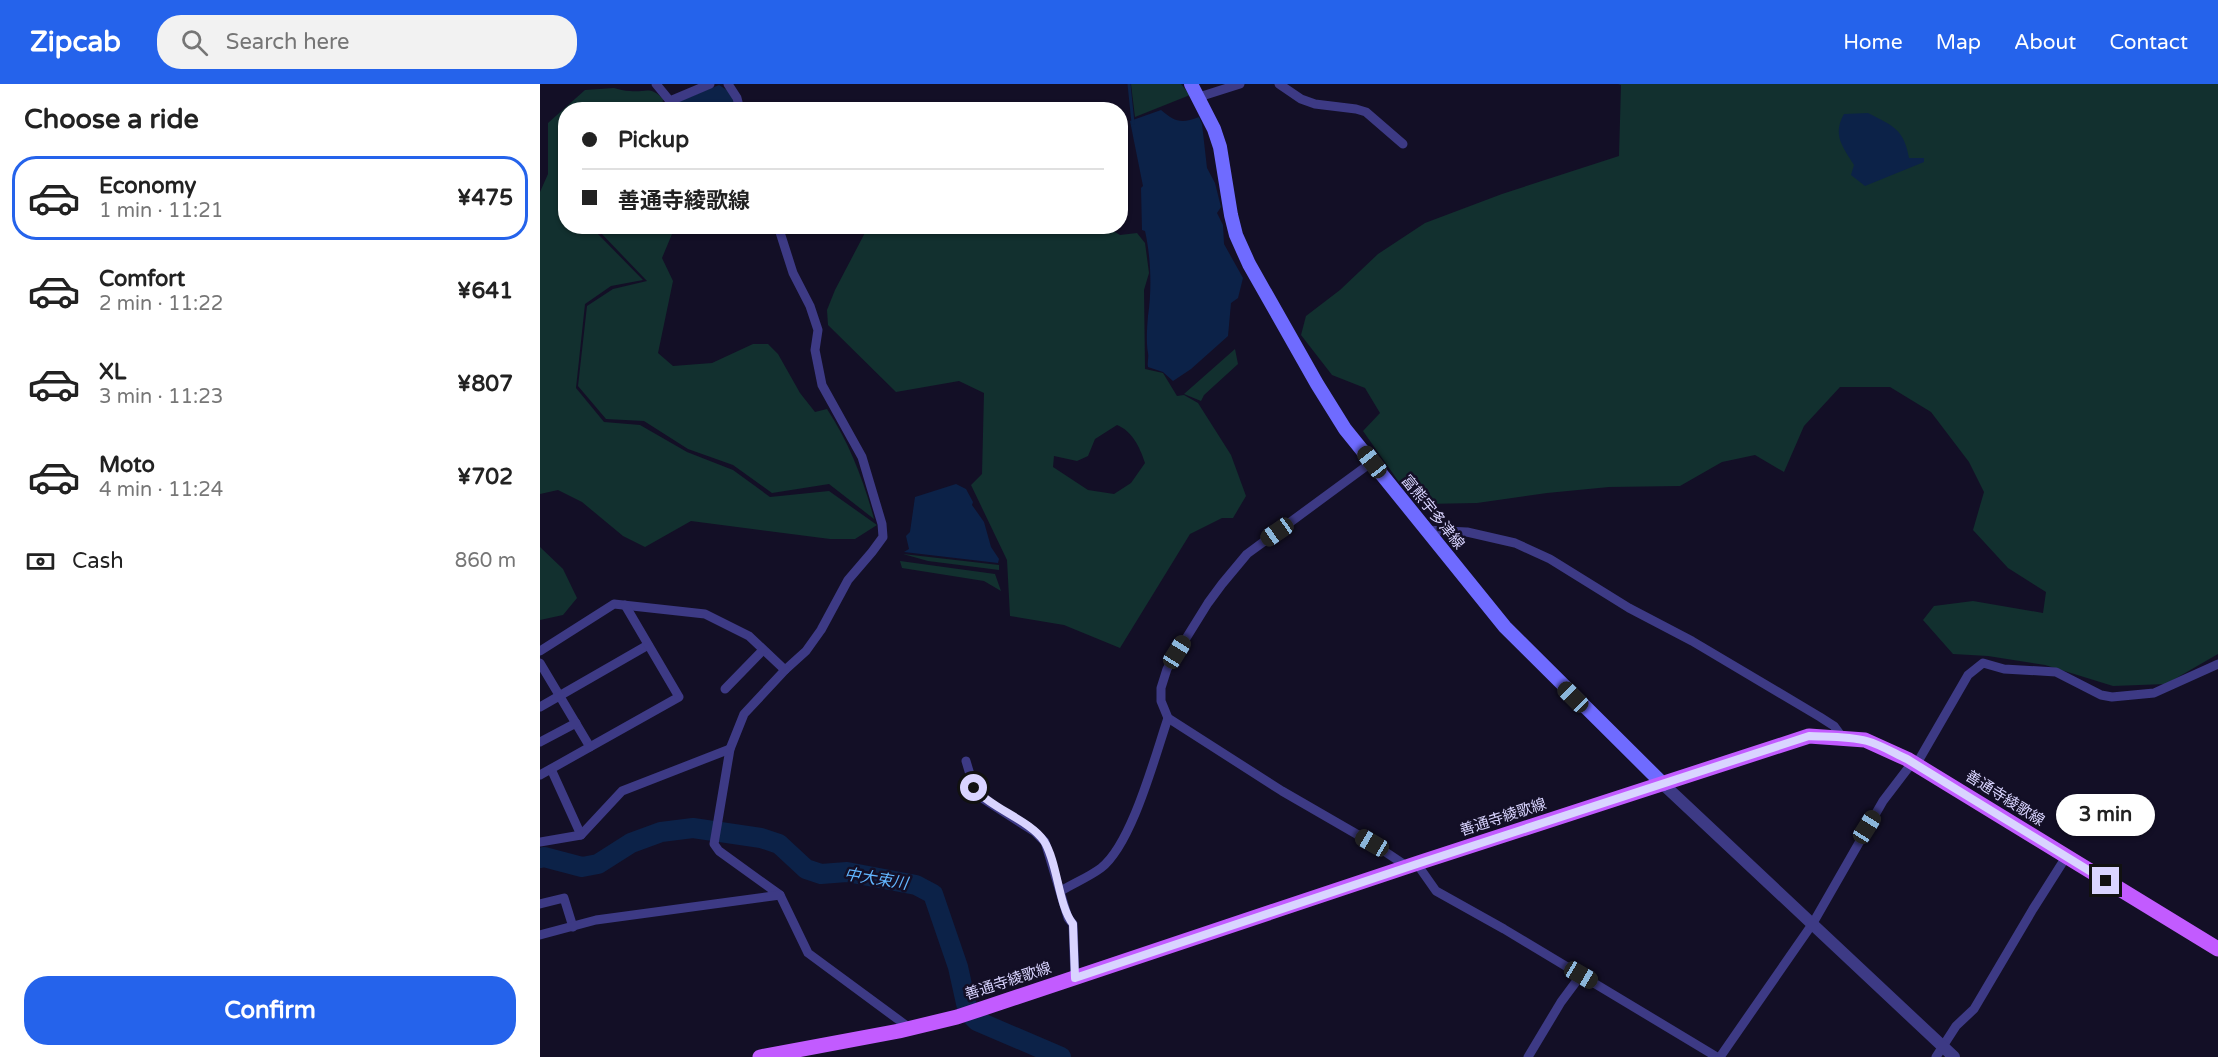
<!DOCTYPE html>
<meta charset="utf-8">
<style>
body{margin:0;font-family:"Varela Round","Noto Sans JP",sans-serif;background:#f2f2f2;color:#222;height:100vh;display:flex;flex-direction:column;font-size:22px;white-space:nowrap}
*{box-sizing:border-box;margin:0}
p{font-size:20px;color:#767676}
.icon{flex:none;width:33px;height:33px;fill:none;stroke:currentColor;stroke-width:2;stroke-linecap:round;stroke-linejoin:round}
.map{position:relative;flex:1;overflow:hidden}
.sheet{display:flex;flex-direction:column;background:#fff;width:540px}
.sheet>*{flex:none}
.guide{position:absolute;left:18px;top:18px;width:570px;height:132px;border-radius:24px;box-shadow:0 2px 4px #0004;display:grid;align-content:center;height:132px;padding:0 24px;background:#fff}
.end{position:absolute;width:27px;height:27px;margin:-14px;border:8px solid #d9d4ff;background:#111;box-shadow:0 0 0 3px #111}
.from{border-radius:50%}
.bubble{position:absolute;height:42px;border-radius:21px;background:#fff;box-shadow:0 2px 4px #0004;font-size:20px;font-weight:700;line-height:42px;text-align:center}
.car{position:absolute;width:18px;height:36px;margin:-18px -9px;border-radius:8px;box-shadow:0 0 4px 2px #0007;background:linear-gradient(#222 24%,#8ab4d8 0 40%,#222 0 76%,#8ab4d8 0 86%,#222 0)}
.guide b{display:flex;align-items:center;gap:21px;height:57px;font-size:22px}
.guide b+b{border-top:2px solid #e0e0e0}
.guide i{width:15px;height:15px;background:#222}
ul{padding:0;list-style:none}
li{display:flex;align-items:center;gap:18px;height:84px;margin:0 12px 9px;padding:0 12px;border:3px solid transparent;border-radius:24px}
li div{flex:1}
li b{display:block;font-size:22px}
li em{font-style:normal;font-weight:700}
li.active{border-color:#2563eb}
li>.icon{width:54px;height:54px;stroke-width:1.5}
h2{padding:0 24px;font-size:27px;line-height:72px}
.pay{display:flex;align-items:center;gap:15px;height:66px;padding:0 24px;font-size:22px}
.pay p{margin-inline-start:auto}
.cta{display:flex;gap:12px;margin-top:auto;padding:12px 24px}
.cta a{flex:1;height:69px;border-radius:24px;background:#2563eb;color:#fff;font-size:24px;font-weight:700;line-height:69px;text-align:center}
header{display:flex;align-items:center;gap:36px;box-sizing:border-box;height:84px;padding:0 30px;background:#2563eb;color:#fff}
header strong{font-size:28px}
nav{display:flex;gap:33px;margin-inline-start:auto;font-size:21px}
.search{width:420px;height:54px;background:#f2f2f2;display:flex;align-items:center;gap:15px;box-sizing:border-box;padding:0 21px;border-radius:24px;color:#767676;font-size:22px}
main{display:flex;flex:1;min-height:0}
.map>svg:first-child{display:block}
</style>
<header>
<strong>Zipcab</strong>
<div class="search"><svg class="icon" aria-label="search" viewBox="0 0 24 24"><circle cx="10" cy="10" r="6"/><path d="M15 15l6 6"/></svg>Search here</div>
<nav><a>Home</a><a>Map</a><a>About</a><a>Contact</a></nav>
</header>
<main>
<section class="sheet">
<h2>Choose a ride</h2>
<ul>
<li class="active"><svg class="icon" aria-label="car" viewBox="0 0 24 24"><path d="M5 17H2v-5l4-1 3-4h7l3 4 3 1v5h-3M9 17h6M6 11h13"/><circle cx="7" cy="17" r="2"/><circle cx="17" cy="17" r="2"/></svg><div><b>Economy</b><p>1 min · 11:21</p></div><em>¥475</em></li>
<li><svg class="icon" aria-label="car" viewBox="0 0 24 24"><path d="M5 17H2v-5l4-1 3-4h7l3 4 3 1v5h-3M9 17h6M6 11h13"/><circle cx="7" cy="17" r="2"/><circle cx="17" cy="17" r="2"/></svg><div><b>Comfort</b><p>2 min · 11:22</p></div><em>¥641</em></li>
<li><svg class="icon" aria-label="car" viewBox="0 0 24 24"><path d="M5 17H2v-5l4-1 3-4h7l3 4 3 1v5h-3M9 17h6M6 11h13"/><circle cx="7" cy="17" r="2"/><circle cx="17" cy="17" r="2"/></svg><div><b>XL</b><p>3 min · 11:23</p></div><em>¥807</em></li>
<li><svg class="icon" aria-label="car" viewBox="0 0 24 24"><path d="M5 17H2v-5l4-1 3-4h7l3 4 3 1v5h-3M9 17h6M6 11h13"/><circle cx="7" cy="17" r="2"/><circle cx="17" cy="17" r="2"/></svg><div><b>Moto</b><p>4 min · 11:24</p></div><em>¥702</em></li>
</ul>
<div class="pay"><svg class="icon" aria-label="cash" viewBox="0 0 24 24"><path d="M3 7h18v10H3z"/><circle cx="12" cy="12" r="2"/></svg>Cash<p>860 m</p></div>
<div class="cta"><a>Confirm</a></div>
</section>
<div class="map">
<svg width="1678" height="973" viewBox="0 0 1678 973">
<rect width="100%" height="100%" fill="#130f26"/>
<!-- green -->
<g fill="#12302f" fill-rule="evenodd">
<polygon points="591,0 641,0 650,11 595,33"/>
<polygon points="1078,0 1678,0 1678,570 1626,600 1573,602 1505,581 1448,572 1413,570 1383,536 1394,522 1433,517 1503,529 1506,508 1468,484 1433,446 1444,408 1429,378 1391,328 1350,303 1300,303 1264,342 1244,388 1215,371 1182,378 1140,402 1069,403 1007,409 937,419 884,420 861,401 823,347 840,329 825,304 792,291 761,251 766,232 800,206 838,170 885,139 962,110 1079,72 1081,1"/>
<path d="M74,4C79,5 84,7 90,7C105,9 110,1 123,15L122,25L26,26V142L56,143V148L103,196L71,202L45,220L36,304L64,338L100,341L147,368L193,386L230,413L289,407L337,441L315,455H290L151,437L105,463L83,452L42,418L18,406L0,410V108L8,90V39L45,6Z"/>
<path d="M59,143H127L132,150L122,174L133,197L118,269L133,282L172,279L213,260H228L238,270L260,309L275,328L287,325C309,358 324,397 334,435L289,400L232,409L193,381L148,365L104,337L66,335L38,302L47,222L73,205L107,197L59,147Z"/>
<path d="M545,143L546,144L570,145L580,151L597,149L605,159L609,189L604,206L605,285L623,289L637,312L644,311L658,319L691,371L706,412L693,434H682L650,450L580,564L524,541L470,532L467,476L431,401L442,390L444,309L419,297L356,308L288,241L287,226L295,206L328,143ZM577,341C592,347 600,363 605,379L591,399L574,410L548,406L513,383L514,372L537,377L548,372L555,355Z"/>
<polygon points="695,265 698,280 664,311 661,317 644,310"/>
<polygon points="0,463 23,485 37,514 23,531 0,536"/>
<polygon points="363,470 459,481 459,486 388,477"/>
<polygon points="360,477 455,490 461,507 444,497 362,484"/>
</g>
<!-- water -->
<g fill="#0c2248">
<polygon points="179,1 190,8 196,25 128,26 128,22"/>
<path d="M621,26C635,38 641,40 659,33L662,40L667,84L675,99L681,123L677,129L683,141L684,160L703,194L698,214L691,219L688,252L651,285L633,297L623,288L608,283C607,278 609,274 608,269C606,256 607,245 608,232C612,205 611,174 605,147L602,146L601,104L603,102L590,37Z"/>
<path d="M1328,29C1353,42 1364,45 1369,74H1384V78L1325,102L1311,91L1314,81C1303,63 1292,51 1304,30Z"/>
<polygon points="416,400 426,405 433,418 432,421 444,438 451,463 459,475 458,479 364,468 369,465 366,452 370,448 375,413"/>
</g>
<g fill="none" stroke-linecap="round" stroke-linejoin="round">
<!-- stream -->
<polyline stroke="#0c2248" stroke-width="3" points="589,0 593,39"/>
<!-- river -->
<polyline stroke="#0c2248" stroke-width="20" points="0,774 4,773 42,783 58,780 91,759 121,748 153,744 221,754 239,760 266,785 281,790 307,788 376,801 393,810 418,883 428,928 437,937 521,973"/>
<!-- minor -->
<g stroke="#3d3a85" stroke-width="9">
<polyline points="116,0 130,17 170,0"/>
<polyline points="188,0 197,14 200,26"/>
<polyline points="739,0 761,15 775,20 816,25 826,28 863,60"/>
<polyline points="659,13 700,0"/>
<polyline points="238,142 253,189 270,222 278,246 275,266 282,301 322,373 342,440 343,453 332,468 308,496 281,546 266,567 245,586 204,630 190,665 174,760 179,767 240,811 268,869 371,945"/>
<polyline points="832,378 707,470 682,500 668,519 627,585 621,604 621,617 628,634 742,707 832,759 868,783"/>
<polyline points="885,446 927,448 975,459 1010,475 1089,524 1152,557 1280,633 1294,642 1302,653"/>
<polyline points="0,567 74,520 165,530 209,552 245,586"/>
<polyline points="0,579 50,663"/>
<polyline points="185,605 223,566"/>
<polyline points="0,623 108,561"/>
<polyline points="0,658 36,639"/>
<polyline points="426,677 434,704 442,714 495,748 505,758 528,834 533,840 535,894"/>
<polyline points="1376,681 1428,591 1443,579 1464,585 1516,588 1561,611 1572,613 1614,609 1678,580"/>
<polyline points="11,685 41,751"/>
<polyline points="0,691 139,613 85,521"/>
<polyline points="0,758 41,751 82,707 190,665"/>
<polyline points="877,780 896,807 964,845 1177,973"/>
<path d="M521,807C534,799 549,793 561,784C592,760 615,672 628,634"/>
<polyline points="0,820 24,814 33,843"/>
<polyline points="0,851 56,836 240,811"/>
<polyline points="988,973 1021,918 1041,891"/>
<polyline points="1180,973 1273,839 1343,717 1372,679"/>
<polyline points="1396,973 1416,942 1434,925 1493,825 1526,773"/>
</g>
<!-- tertiary -->
<polyline stroke="#3d3a85" stroke-width="12" points="1123,700 1414,973"/>
<!-- secondary -->
<polyline stroke="#6f6bff" stroke-width="14" points="651,0 674,45 680,63 691,131 696,151 709,180 777,300 805,345 965,543 1123,700"/>
<!-- primary -->
<polyline stroke="#c25bff" stroke-width="15" points="220,973 359,947 417,933 881,778 1269,652 1325,656 1367,675 1678,865"/>
</g>
<g fill="none" stroke-linecap="round" stroke-linejoin="round">
<!-- route -->
<path stroke="#d9d4ff" stroke-width="8" d="M434,704C452,725 490,736 504,757C518,779 518,821 533,840L535,894L877,780L1269,652C1288,653 1308,652 1327,657C1341,661 1354,669 1367,675L1566,797"/>
</g>
<g text-anchor="middle" dominant-baseline="central" stroke-width="5" stroke-linejoin="round" paint-order="stroke">
<!-- street labels -->
<g font-size="15" fill="#d9d4ff" stroke="#130f26">
<text transform="translate(893 428) rotate(51)">富熊宇多津線</text>
<text transform="translate(1465 714) rotate(32)">善通寺綾歌線</text>
<text transform="translate(963 733) rotate(-18)">善通寺綾歌線</text>
<text transform="translate(468 897) rotate(-18)">善通寺綾歌線</text>
</g>
<!-- water labels -->
<g font-size="16" font-style="italic" fill="#62b6ff" stroke="#130f26">
<text transform="translate(336 795) rotate(9)">中大束川</text>
</g>
</g>
</svg>
<i class="end from" style="left:434px;top:704px"></i>
<i class="end" style="left:1566px;top:797px"></i>
<div class="bubble" style="left:1516px;top:710px;width:99px">3 min</div>
<i class="car" style="left:832px;top:378px;rotate:322deg"></i>
<i class="car" style="left:737px;top:448px;rotate:235deg"></i>
<i class="car" style="left:637px;top:568px;rotate:32deg"></i>
<i class="car" style="left:1033px;top:613px;rotate:315deg"></i>
<i class="car" style="left:1327px;top:743px;rotate:32deg"></i>
<i class="car" style="left:832px;top:759px;rotate:300deg"></i>
<i class="car" style="left:1041px;top:891px;rotate:120deg"></i>
<div class="guide">
<b><i class="from"></i>Pickup</b>
<b><i></i>善通寺綾歌線</b>
</div>
</div>
</main>
